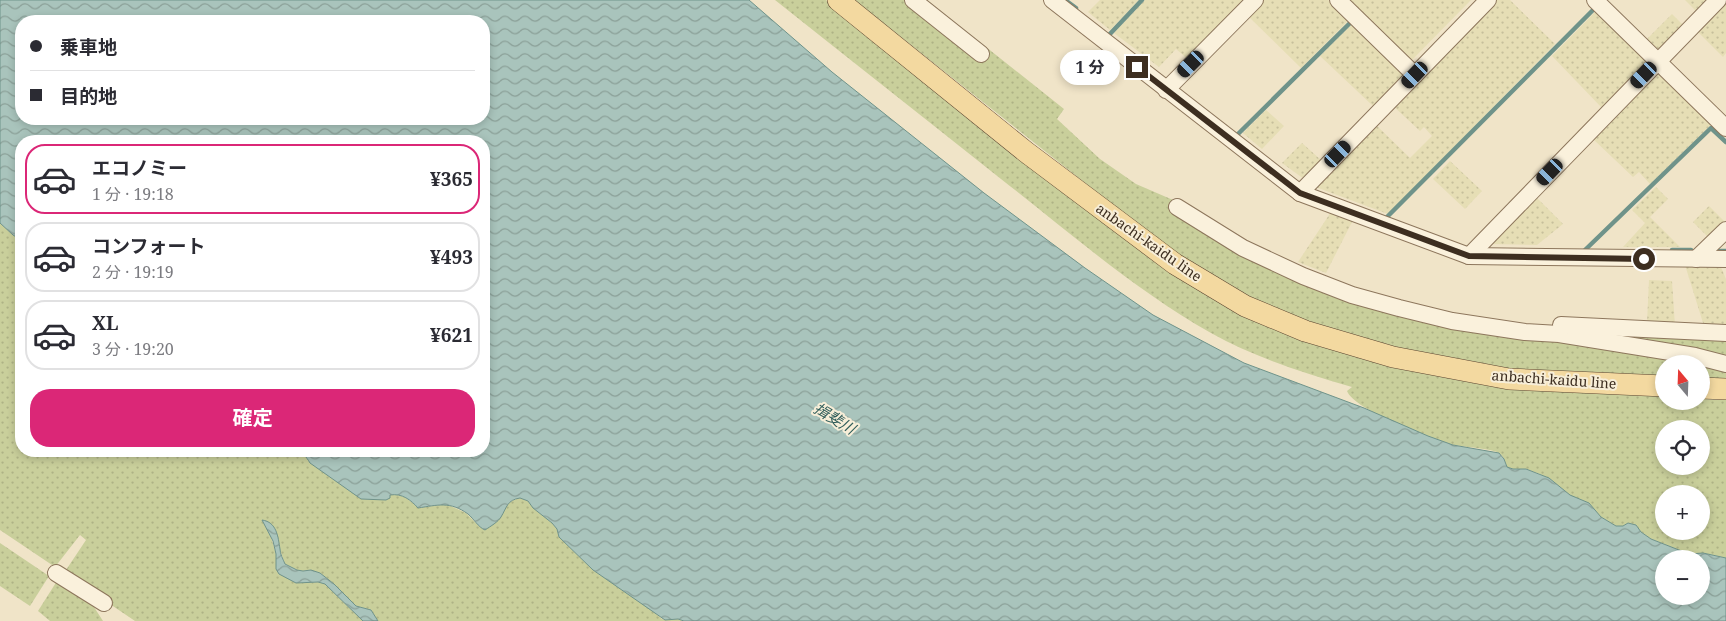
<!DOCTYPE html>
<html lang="ja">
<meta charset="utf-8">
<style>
body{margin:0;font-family:"Noto Serif","Noto Sans JP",serif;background:#f2f2f3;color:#2b2b33;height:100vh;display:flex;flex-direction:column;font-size:19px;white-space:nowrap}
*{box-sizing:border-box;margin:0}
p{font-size:16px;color:#7c7c81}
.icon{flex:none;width:28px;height:28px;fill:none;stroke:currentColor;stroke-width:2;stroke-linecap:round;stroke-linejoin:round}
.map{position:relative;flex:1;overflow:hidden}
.side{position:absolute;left:15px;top:135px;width:475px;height:322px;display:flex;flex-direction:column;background:#fff;border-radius:20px;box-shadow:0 2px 8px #0003}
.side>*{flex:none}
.hud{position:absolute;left:15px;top:15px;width:475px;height:110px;border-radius:20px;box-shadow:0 2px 8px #0003;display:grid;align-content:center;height:110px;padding:0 15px;background:#fff}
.needle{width:32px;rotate:341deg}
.tools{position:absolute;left:1655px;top:355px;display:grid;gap:10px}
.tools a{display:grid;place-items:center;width:55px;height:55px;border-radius:50%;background:#fff;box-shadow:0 2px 8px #0003;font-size:25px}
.end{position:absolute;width:22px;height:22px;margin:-11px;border:6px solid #3d2e20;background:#fff;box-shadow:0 0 0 2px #fff}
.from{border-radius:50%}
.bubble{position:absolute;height:35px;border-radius:18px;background:#fff;box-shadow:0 2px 8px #0003;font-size:16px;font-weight:700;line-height:35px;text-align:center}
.car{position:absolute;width:15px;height:30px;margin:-15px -8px;border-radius:6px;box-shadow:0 0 4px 1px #0007;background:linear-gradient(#222 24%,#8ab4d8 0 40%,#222 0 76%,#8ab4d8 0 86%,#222 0)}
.hud b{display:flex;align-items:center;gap:18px;height:48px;font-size:19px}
.hud b+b{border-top:1px solid #e1e1e2}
.hud i{width:12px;height:12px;background:#2b2b33}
ul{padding:9px 0 0;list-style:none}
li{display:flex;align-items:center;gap:15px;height:70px;margin:0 10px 8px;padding:0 5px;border:2px solid #e1e1e2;border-radius:20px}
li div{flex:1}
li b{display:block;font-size:19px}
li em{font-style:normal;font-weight:700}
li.current{border-color:#db2777}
li>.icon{width:45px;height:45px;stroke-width:1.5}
.button{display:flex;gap:10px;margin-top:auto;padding:10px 15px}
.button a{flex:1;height:58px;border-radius:20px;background:#db2777;color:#fff;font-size:20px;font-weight:700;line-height:58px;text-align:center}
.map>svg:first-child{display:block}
</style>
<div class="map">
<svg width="1726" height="621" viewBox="0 0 1726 621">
<defs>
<pattern id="farmland-dots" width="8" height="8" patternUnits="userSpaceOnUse" patternTransform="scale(1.25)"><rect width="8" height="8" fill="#e6deb5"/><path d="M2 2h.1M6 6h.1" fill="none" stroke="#c6bf9b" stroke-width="1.8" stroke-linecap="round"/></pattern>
<pattern id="grass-dots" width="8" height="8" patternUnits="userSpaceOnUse" patternTransform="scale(1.25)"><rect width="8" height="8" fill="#c9cf9b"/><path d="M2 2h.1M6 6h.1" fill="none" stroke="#aeb285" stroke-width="1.8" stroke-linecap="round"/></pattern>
<pattern id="water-waves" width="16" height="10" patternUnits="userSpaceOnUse" patternTransform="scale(1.25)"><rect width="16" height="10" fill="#a9c4bc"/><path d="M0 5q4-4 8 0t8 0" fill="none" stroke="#8ba098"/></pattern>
</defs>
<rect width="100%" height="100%" fill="#f0e4c8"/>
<!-- farmland -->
<g fill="url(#farmland-dots)">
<polygon points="1100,0 1139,0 1110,30 1088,12"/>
<polygon points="1145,0 1247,0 1189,60 1176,49 1159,67 1114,33"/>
<polygon points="1264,0 1328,0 1349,20 1301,68 1248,16"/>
<polygon points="1347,0 1471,0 1410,62"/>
<polygon points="1492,0 1510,0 1555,44 1388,214 1313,186 1374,123 1410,158 1432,136 1424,127 1420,131 1391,104"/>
<polygon points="1685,0 1707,0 1696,11"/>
<polygon points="1726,1 1726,53 1723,57 1697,31"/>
<polygon points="1597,10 1647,62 1602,108 1552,56"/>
<polygon points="1672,14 1683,25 1659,49 1654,50 1645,41"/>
<polygon points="1353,23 1404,72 1403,75 1373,106 1320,56"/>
<polygon points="1656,74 1661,74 1712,124 1650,184 1639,172 1633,177 1593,139"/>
<polygon points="1266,110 1284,126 1262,149 1243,133"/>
<polygon points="1302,143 1321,160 1304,179 1282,163"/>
<polygon points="1450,161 1482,191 1465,209 1433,179"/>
<polygon points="1656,187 1668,199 1650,217 1680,247 1623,247 1645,223 1632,210"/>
<polygon points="1536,197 1563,224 1537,245 1490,244"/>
<polygon points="1709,206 1726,223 1710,239 1693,222"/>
<polygon points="1331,212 1353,220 1326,273 1298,262"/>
<polygon points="1685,265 1720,265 1726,279 1726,327 1704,326"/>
<polygon points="1649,280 1672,281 1675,326 1647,323"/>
</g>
<!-- grass -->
<g fill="url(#grass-dots)" fill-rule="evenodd">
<path d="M775,0H826L1037,171L1288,334L1664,396V401H1701V399L1726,400V558L1703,553L1690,554L1679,550L1651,539L1641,532L1636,525L1628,523L1623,526H1616L1601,517L1540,474L1526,469H1513L1507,467C1505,462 1504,456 1499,453C1493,449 1465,447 1454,445C1433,440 1354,410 1347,391L1352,387C1304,373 1256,358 1211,333C1135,290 1069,232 1001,179C926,119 850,60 775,0ZM1664,429H1701V466H1664ZM1664,494H1701V531H1664Z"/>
<path d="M854,0H907L980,58L985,52L920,0H927L1064,109L1057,119L1100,159L1136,184L1180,203L1175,211C1197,225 1220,240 1243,253C1255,260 1268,265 1280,271C1335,296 1394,315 1453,326C1544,342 1637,344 1726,369V382L1701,381V364H1664V379L1540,373L1493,368L1395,349L1347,337L1299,320L1250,298L1171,251Z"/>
<path d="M0,223L13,235L21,240V451L301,452L306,456L311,463L361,499L386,500L390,495C402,493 410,500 418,508L446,504L466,513L480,527L501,517C504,507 509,500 520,498L528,501L533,508L552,523L557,529L559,537L593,570L653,611L662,619L666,620L678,619L684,621H378L371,610L356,606L334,584L320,573L308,570L303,571L297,570L285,564C281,552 278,544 270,534L276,554V569L296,583L318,582L325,584L363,621H135L64,573L86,540L80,535L55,567L0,530Z"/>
<polygon points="1568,331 1726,339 1726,360"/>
<polygon points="0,543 49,576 30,606 0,586"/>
<polygon points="57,581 94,607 103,621 50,621 38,611"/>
</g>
<!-- water -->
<g fill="url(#water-waves)" stroke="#6f938a" fill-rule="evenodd">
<path d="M0,0H749L832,72L984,193L1085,268L1153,315L1244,363L1364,408L1428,436L1453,445L1499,453L1504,459L1507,467L1513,469H1526L1549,478L1570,495L1589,503L1601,517L1616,526H1623L1628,523L1636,525L1641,532L1651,539L1679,550L1690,554L1703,553L1726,558V621H684L678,619L665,620L593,570L559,537L557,529L552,523L533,508L528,501L520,498C507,500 507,507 501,517C498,522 491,526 485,530C478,527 474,519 468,514C450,501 438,505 418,508C411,500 402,493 390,495V498L386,500L361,499L310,463C302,449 298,454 285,451H484V141H21V240L13,235L0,223ZM21,21H484V119H21ZM1664,559H1701V596H1664Z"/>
<path d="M262,520C277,522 278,537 280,549C280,554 283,559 285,564L297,570L303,571L311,570L320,573L334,584L356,606L371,610L378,621H363L325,584L318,582L296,583L279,574L276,569V554L273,541Z"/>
</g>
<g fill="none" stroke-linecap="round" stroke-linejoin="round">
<!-- stream -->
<g stroke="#6f938a" stroke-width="4.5">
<polyline points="1065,0 1076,8"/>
<polyline points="1109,35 1142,0"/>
<polyline points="1237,135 1350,23"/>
<polyline points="1387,217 1595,8"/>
<polyline points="1585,250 1711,128 1726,142"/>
<polyline points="1672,250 1691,250"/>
<polyline points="1718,251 1726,251"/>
</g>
<defs>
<g id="minor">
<polyline points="913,0 981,54"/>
<polyline points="1052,0 1300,193 1469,256 1726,259"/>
<polyline points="1338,0 1415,75"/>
<polyline points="1595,0 1726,128"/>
<polyline points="1166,90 1255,0"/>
<polyline points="1300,193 1488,0"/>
<polyline points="1177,207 1243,248 1303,276 1352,295 1399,308 1452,321 1525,332 1559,334 1695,356 1726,364"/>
<polyline points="1469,256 1718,0"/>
<polyline points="1696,259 1726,230"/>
<polyline points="1561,325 1726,333"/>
<polyline points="56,573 104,603"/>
</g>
<g id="major">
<polyline points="838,0 1026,152 1175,264 1245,306 1305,331 1393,357 1509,379 1664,386"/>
<polyline points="1701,388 1726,389"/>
</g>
</defs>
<!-- minor casing -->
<use href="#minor" stroke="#8d765c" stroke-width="18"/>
<!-- major casing -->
<use href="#major" stroke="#5b4430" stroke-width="22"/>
<!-- minor -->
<use href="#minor" stroke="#faf1dc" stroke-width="16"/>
<!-- major -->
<use href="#major" stroke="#f3d9a0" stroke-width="21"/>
</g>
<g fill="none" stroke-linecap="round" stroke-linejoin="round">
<!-- route -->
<polyline stroke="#3d2e20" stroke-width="6" points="1137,67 1300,193 1469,256 1644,259"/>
</g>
<g text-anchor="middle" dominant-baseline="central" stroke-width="4" stroke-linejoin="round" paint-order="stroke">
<!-- street labels -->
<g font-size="14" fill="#3d2e20" stroke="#f7eed8">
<text transform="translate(1149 242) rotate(35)">anbachi-kaidu line</text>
<text transform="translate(1554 379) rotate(4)">anbachi-kaidu line</text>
</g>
<!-- water labels -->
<g font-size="15" font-style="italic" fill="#2f5d5a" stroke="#f7eed8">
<text transform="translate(835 418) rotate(31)">揖斐川</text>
</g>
</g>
</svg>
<div class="tools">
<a><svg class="needle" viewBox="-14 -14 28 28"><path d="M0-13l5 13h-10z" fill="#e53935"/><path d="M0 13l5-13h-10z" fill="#7c7c81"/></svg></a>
<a><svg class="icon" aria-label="locate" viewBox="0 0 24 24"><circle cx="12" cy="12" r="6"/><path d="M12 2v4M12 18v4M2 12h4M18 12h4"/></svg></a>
<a>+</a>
<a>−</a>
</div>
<i class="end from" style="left:1644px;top:259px"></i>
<i class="end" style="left:1137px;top:67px"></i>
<div class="bubble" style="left:1060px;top:50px;width:60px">1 分</div>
<i class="car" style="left:1191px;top:64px;rotate:225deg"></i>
<i class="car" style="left:1415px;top:75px;rotate:224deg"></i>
<i class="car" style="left:1644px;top:75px;rotate:224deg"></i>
<i class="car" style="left:1338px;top:154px;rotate:44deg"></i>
<i class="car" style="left:1550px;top:172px;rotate:224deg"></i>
<div class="hud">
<b><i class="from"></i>乗車地</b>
<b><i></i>目的地</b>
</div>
<section class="side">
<ul>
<li class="current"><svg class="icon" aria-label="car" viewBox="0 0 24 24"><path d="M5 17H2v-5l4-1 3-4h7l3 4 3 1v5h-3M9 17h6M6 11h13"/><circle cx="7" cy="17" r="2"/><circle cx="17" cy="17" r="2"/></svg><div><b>エコノミー</b><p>1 分 · 19:18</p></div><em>¥365</em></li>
<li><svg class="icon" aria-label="car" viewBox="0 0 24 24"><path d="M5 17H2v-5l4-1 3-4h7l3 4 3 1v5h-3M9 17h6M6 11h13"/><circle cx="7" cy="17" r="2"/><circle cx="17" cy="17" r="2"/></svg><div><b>コンフォート</b><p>2 分 · 19:19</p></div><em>¥493</em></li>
<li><svg class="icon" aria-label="car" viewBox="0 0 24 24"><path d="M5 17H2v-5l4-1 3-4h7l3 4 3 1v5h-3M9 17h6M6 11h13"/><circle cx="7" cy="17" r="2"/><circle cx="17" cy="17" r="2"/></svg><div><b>XL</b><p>3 分 · 19:20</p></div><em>¥621</em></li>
</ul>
<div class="button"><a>確定</a></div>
</section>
</div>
